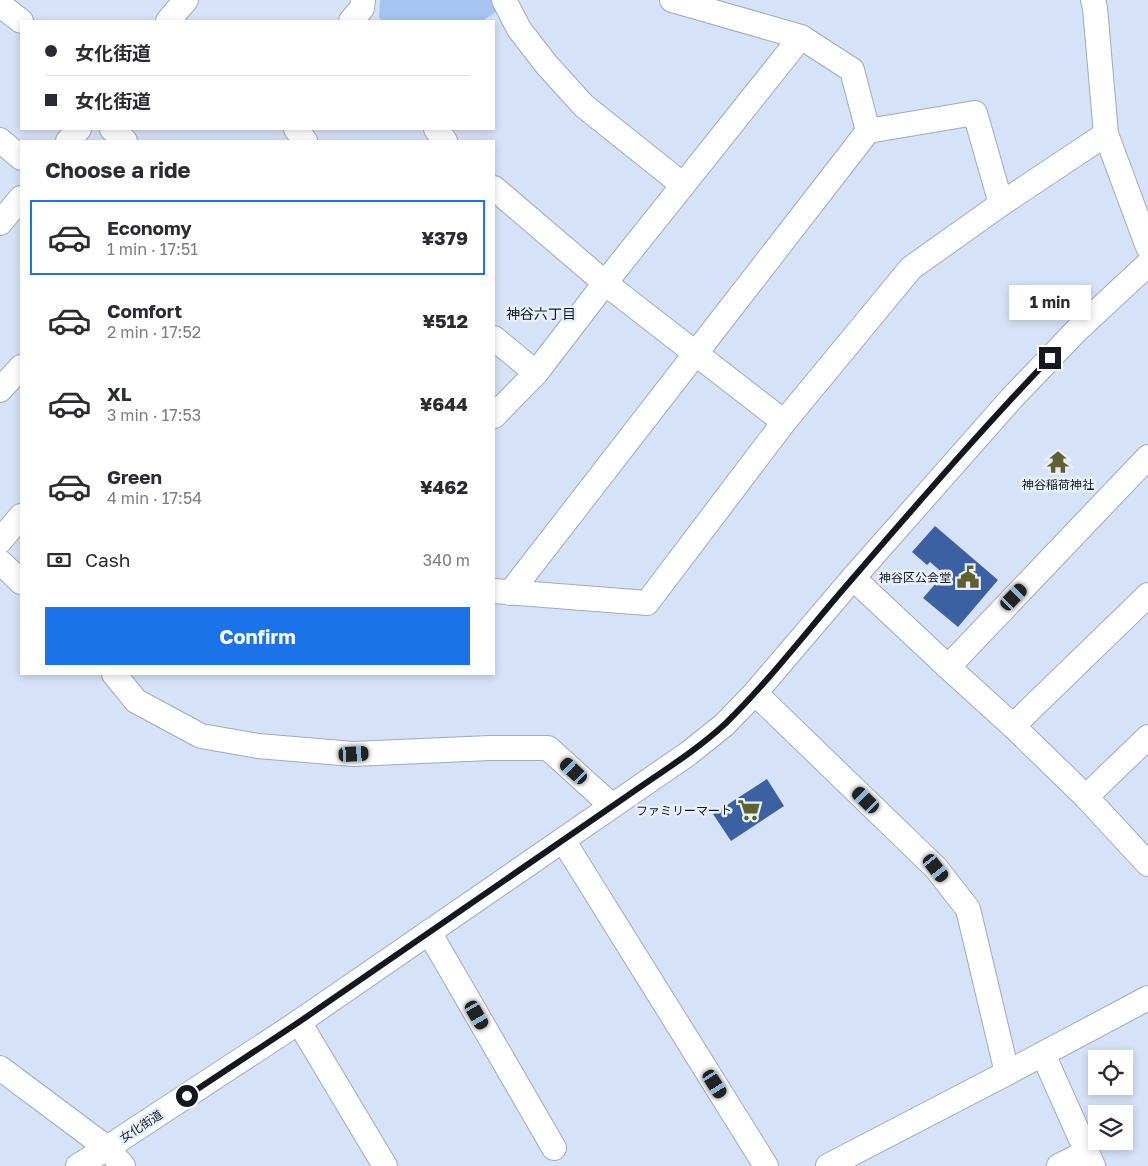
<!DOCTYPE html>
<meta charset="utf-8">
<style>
body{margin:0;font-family:"Golos Text","Noto Sans JP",sans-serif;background:#f7f7f7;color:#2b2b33;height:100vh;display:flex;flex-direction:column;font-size:19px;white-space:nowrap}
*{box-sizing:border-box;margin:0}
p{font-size:16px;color:#7c7c81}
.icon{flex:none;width:28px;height:28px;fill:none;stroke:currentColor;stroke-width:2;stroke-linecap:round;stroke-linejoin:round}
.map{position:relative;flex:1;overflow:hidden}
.drawer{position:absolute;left:20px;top:140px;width:475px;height:535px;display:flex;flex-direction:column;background:#fff;border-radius:0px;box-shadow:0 2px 8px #0003}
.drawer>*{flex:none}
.banner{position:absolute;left:20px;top:20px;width:475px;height:110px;border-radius:0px;box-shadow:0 2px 8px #0003;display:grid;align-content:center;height:110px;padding:0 25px;background:#fff}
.controls{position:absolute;left:1088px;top:1050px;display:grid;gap:10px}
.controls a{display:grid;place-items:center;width:45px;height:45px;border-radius:0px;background:#fff;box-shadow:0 2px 8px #0003;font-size:25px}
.end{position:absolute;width:22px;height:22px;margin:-11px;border:6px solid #13171e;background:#fff;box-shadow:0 0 0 2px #fff}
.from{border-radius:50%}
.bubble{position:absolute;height:35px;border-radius:0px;background:#fff;box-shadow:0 2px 8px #0003;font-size:16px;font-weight:700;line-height:35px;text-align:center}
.car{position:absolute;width:15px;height:30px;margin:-15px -8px;border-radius:6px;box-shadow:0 0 4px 1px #0007;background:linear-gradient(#222 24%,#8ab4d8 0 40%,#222 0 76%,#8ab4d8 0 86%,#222 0)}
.banner b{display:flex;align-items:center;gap:18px;height:48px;font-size:19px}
.banner b+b{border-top:1px solid #e1e1e2}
.banner i{width:12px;height:12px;background:#2b2b33}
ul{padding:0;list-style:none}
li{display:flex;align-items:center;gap:15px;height:75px;margin:0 10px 8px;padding:0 15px;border:2px solid transparent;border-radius:0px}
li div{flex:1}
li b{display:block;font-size:19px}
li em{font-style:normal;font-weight:700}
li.active{border-color:#1a73e8}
li>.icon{width:45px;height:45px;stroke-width:1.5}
h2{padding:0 25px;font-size:22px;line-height:60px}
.pay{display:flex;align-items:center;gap:12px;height:55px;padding:0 25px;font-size:19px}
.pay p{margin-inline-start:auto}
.primary-button{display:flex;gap:10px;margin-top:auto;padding:10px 25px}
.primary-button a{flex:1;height:58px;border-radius:0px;background:#1a73e8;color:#fff;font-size:20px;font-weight:700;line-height:58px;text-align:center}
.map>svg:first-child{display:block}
</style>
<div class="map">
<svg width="1148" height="1166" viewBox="0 0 1148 1166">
<rect width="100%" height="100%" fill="#d6e2f7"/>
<!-- green -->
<polygon fill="#a7c3f2" points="380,0 494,0 502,8 482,21 382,21 379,17"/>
<!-- building -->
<g fill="#3c61a3">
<polygon points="935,526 998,580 958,627 923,598 944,574 930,562 927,565 912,552"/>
<polygon points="767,779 784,806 731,841 713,814"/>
</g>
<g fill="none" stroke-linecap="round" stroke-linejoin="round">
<defs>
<g id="minor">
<polyline points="504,0 519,29 546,64 584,106 683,185"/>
<polyline points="672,0 801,37 852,70 868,131 975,113 1001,204"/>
<polyline points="1093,0 1095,8 1106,134 1148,247"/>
<polyline points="0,5 21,21"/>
<polyline points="168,21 186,0"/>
<polyline points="351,21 362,8 363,0"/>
<polyline points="112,129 125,141"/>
<polyline points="296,129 305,141"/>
<polyline points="436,129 445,141"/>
<polyline points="0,140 21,158"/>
<polyline points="68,141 79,129"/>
<polyline points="494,188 605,283 784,422"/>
<polyline points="0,223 21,198"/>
<polyline points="494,338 536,373"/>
<polyline points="0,390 21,367"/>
<polyline points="494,416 536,373 605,283 801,37"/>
<polyline points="0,541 21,516"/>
<polyline points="0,562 21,582"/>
<polyline points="853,578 948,667 1013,726 1086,797 1148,864"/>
<polyline points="494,591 647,603 784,422 911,268 1001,204 1106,134"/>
<polyline points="510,593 868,131"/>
<polyline points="948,667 1148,457"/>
<polyline points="114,674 136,701 201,736 258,746 353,754 490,748 548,748 612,806"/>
<polyline points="755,693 936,868 968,909 1007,1073"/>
<polyline points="1013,726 1148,595"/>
<polyline points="1086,797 1148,737"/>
<polyline points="563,840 766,1166"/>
<polyline points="429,932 554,1148"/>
<polyline points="299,1022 385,1166"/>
<polyline points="1043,1054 1093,1166"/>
<polyline points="0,1068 107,1148 123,1166"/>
<polyline points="78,1166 107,1148 299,1022 689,753 724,725 755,693 853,578 1011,399 1076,331 1148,264"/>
<polyline points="828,1166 1007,1073 1148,998"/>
<polyline points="1059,1166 1087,1152"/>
</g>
</defs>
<!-- minor casing -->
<use href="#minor" stroke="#9faabe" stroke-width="26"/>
<!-- minor -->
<use href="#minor" stroke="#fff" stroke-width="24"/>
</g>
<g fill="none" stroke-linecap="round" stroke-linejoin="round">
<!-- route -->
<path stroke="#13171e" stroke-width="6" d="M187,1096L299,1022L643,785C671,766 700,747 725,724C771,679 810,627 853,578C917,504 982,429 1050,358"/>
</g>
<!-- icons -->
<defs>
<symbol id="temple-bare" viewBox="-9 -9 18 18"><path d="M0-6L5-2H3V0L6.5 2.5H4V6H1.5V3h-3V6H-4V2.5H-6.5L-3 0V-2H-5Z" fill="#5f612e" stroke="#e8effc" stroke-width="2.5" paint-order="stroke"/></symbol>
<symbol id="civic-bare" viewBox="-9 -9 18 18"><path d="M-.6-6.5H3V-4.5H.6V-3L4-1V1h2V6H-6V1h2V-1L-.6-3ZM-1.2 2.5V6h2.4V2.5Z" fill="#5f612e" stroke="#e8effc" stroke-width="2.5" paint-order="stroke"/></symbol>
<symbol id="supermarket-bare" viewBox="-9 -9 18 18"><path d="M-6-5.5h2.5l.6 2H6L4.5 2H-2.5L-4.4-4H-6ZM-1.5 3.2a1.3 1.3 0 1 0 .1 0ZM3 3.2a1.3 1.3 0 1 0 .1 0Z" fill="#5f612e" stroke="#e8effc" stroke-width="2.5" paint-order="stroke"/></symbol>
</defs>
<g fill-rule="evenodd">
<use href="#temple-bare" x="1042" y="446" width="32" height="32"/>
<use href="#civic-bare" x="952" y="561" width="32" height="32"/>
<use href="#supermarket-bare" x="733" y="794" width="32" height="32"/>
</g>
<g text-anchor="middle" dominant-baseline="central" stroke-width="5" stroke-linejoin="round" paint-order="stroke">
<!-- poi labels -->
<g font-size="12" fill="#13171e" stroke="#e8effc" text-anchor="end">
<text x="1058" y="484" text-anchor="middle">神谷稲荷神社</text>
<text x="951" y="577">神谷区公会堂</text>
<text x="732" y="810">ファミリーマート</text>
</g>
<!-- street labels -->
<g font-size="12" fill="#13171e" stroke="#e8effc">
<text transform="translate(141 1126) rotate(-33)">女化街道</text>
</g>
<!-- neighbourhood labels -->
<g font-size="14" fill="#13171e" stroke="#e8effc">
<text x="541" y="313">神谷六丁目</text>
</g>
</g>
</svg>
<div class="controls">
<a><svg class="icon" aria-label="locate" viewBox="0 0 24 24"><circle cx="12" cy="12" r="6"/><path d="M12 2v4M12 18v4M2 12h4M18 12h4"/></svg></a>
<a><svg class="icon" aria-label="layers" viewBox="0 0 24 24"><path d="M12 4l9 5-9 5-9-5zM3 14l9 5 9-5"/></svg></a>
</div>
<i class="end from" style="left:187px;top:1096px"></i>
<i class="end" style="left:1050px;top:358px"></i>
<div class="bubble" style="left:1009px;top:285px;width:82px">1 min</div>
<i class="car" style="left:1014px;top:597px;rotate:44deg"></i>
<i class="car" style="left:354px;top:754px;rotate:87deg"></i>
<i class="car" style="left:574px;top:771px;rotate:313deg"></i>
<i class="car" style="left:866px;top:800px;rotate:314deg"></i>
<i class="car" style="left:936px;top:868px;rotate:142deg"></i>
<i class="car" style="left:477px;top:1015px;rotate:150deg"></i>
<i class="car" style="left:715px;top:1084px;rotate:148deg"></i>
<div class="banner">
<b><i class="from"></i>女化街道</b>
<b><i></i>女化街道</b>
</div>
<section class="drawer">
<h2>Choose a ride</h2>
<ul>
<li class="active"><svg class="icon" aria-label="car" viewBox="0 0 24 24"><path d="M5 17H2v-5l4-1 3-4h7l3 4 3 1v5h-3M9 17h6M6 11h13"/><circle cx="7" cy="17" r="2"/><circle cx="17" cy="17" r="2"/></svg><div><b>Economy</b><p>1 min · 17:51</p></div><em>¥379</em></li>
<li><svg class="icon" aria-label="car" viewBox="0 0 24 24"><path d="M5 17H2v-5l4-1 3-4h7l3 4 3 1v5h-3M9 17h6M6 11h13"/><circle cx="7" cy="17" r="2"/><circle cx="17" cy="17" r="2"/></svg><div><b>Comfort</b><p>2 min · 17:52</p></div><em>¥512</em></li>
<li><svg class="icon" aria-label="car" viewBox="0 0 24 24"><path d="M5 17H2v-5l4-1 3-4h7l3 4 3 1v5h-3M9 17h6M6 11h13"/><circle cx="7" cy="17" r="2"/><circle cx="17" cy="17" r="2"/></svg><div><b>XL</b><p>3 min · 17:53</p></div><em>¥644</em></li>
<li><svg class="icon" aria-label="car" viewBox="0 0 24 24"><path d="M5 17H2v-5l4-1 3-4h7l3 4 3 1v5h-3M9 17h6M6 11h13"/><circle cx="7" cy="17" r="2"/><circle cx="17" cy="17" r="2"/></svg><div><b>Green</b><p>4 min · 17:54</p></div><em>¥462</em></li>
</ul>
<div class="pay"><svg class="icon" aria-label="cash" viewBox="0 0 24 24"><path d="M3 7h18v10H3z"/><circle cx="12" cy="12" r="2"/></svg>Cash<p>340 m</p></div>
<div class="primary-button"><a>Confirm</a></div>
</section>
</div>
